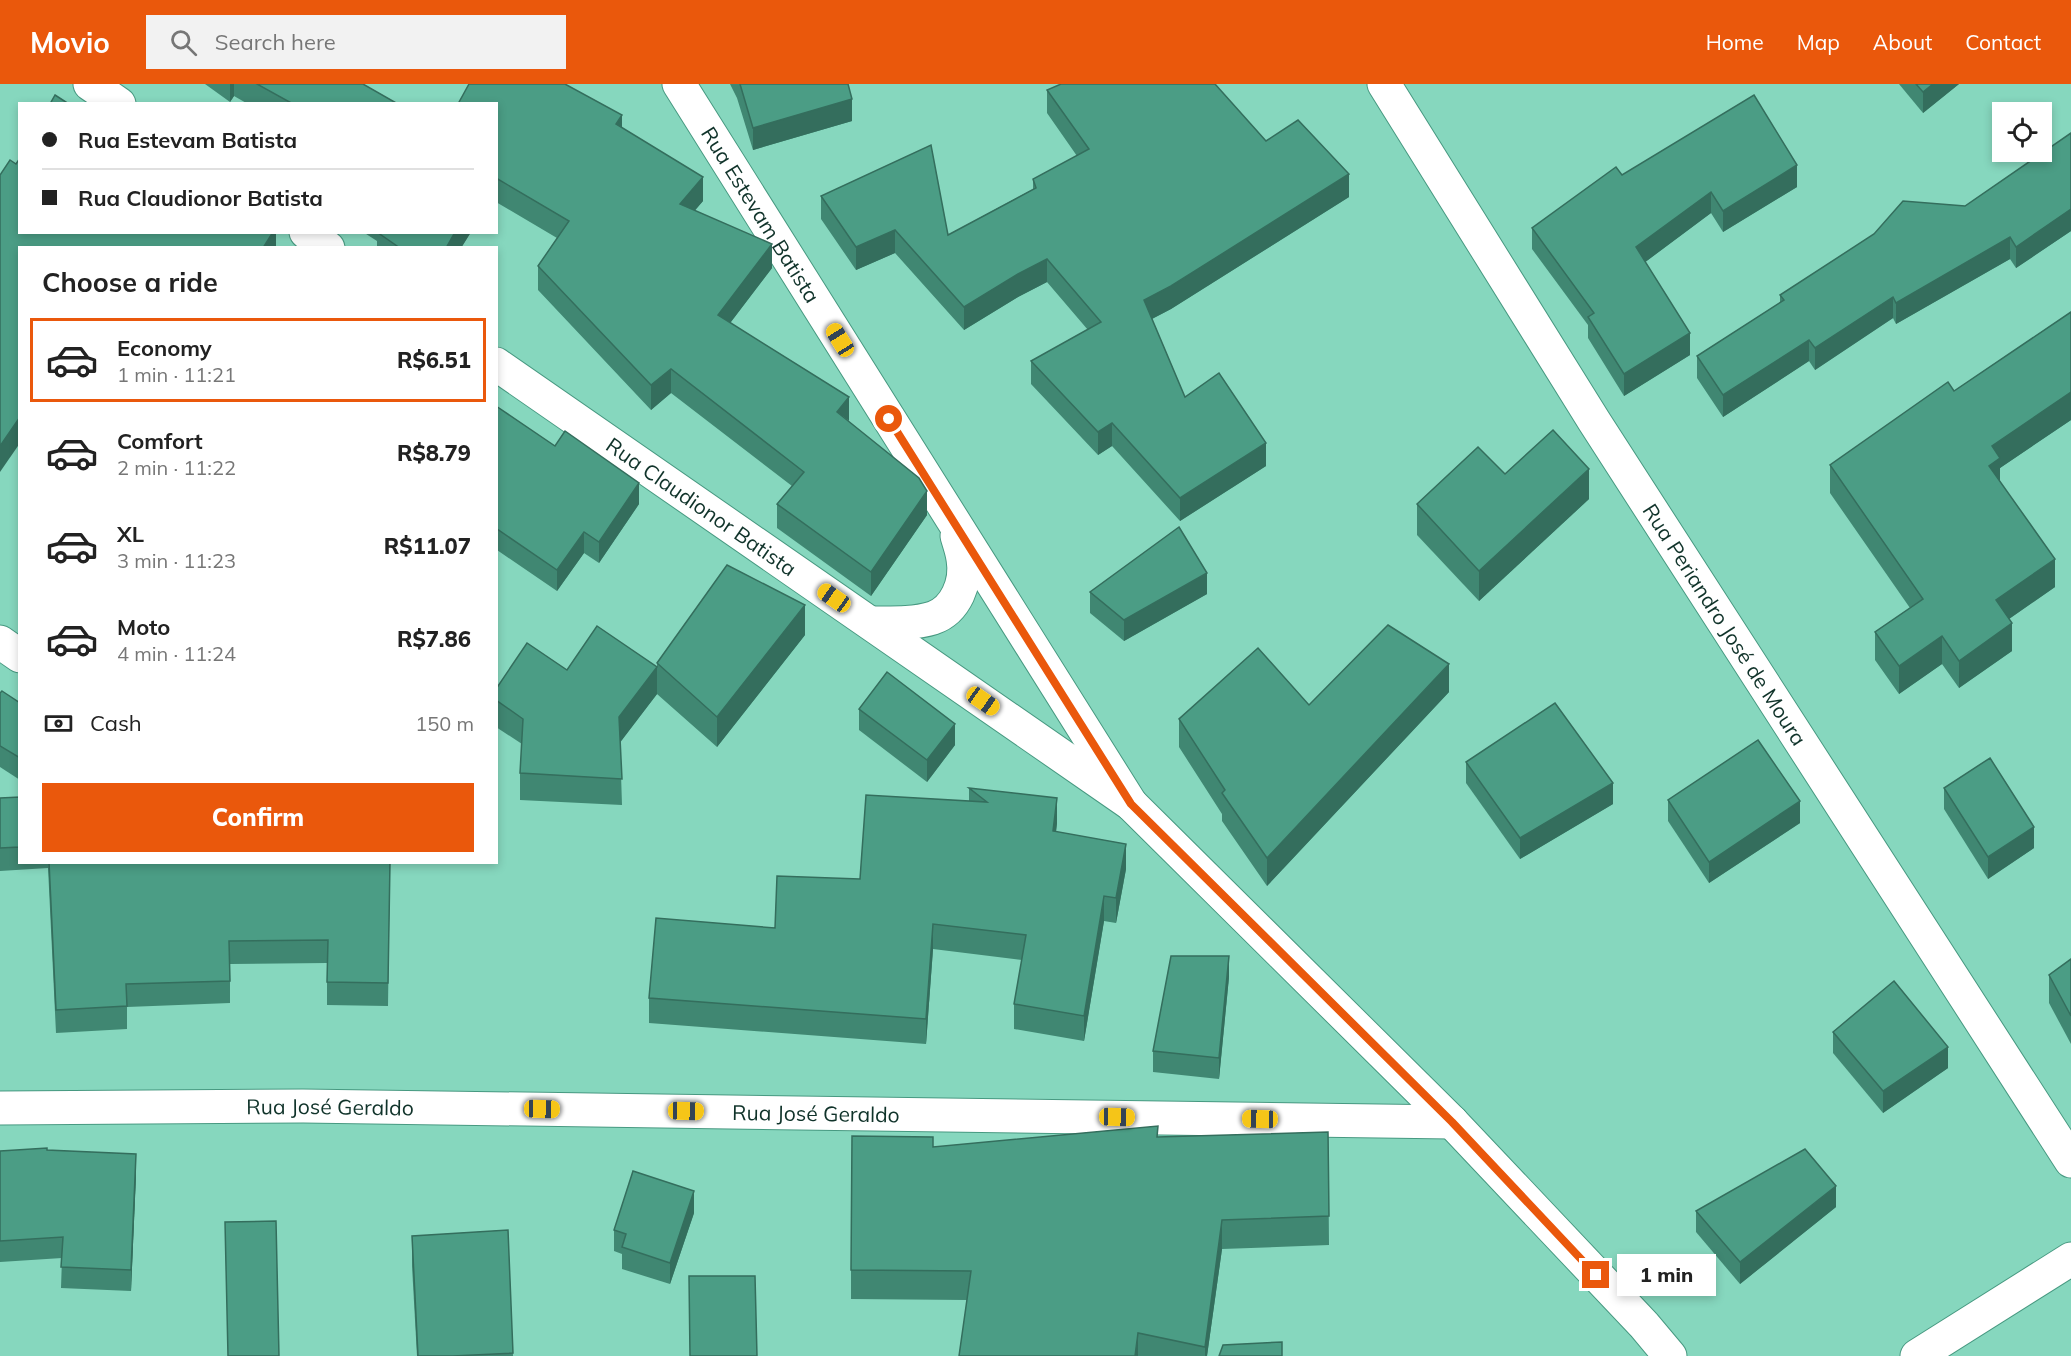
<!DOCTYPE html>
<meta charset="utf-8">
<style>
body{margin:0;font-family:Mulish,sans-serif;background:#f2f2f2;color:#222;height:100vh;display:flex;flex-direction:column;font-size:22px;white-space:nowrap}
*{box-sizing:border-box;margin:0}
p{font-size:20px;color:#767676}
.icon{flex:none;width:33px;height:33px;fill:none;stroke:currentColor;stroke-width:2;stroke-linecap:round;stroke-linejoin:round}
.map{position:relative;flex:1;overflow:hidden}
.details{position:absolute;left:18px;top:162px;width:480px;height:618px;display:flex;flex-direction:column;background:#fff;border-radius:0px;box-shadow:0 3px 9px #0003}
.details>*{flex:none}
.guide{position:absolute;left:18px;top:18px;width:480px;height:132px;border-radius:0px;box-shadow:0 3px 9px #0003;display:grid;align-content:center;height:132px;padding:0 24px;background:#fff}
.tools{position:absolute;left:1992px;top:18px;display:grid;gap:12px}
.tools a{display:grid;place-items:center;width:60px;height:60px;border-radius:0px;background:#fff;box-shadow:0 3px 9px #0003;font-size:30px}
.end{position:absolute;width:27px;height:27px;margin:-14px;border:8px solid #ea580c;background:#fff;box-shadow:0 0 0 3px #fff}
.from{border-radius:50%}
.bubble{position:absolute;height:42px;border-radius:0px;background:#fff;box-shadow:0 3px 9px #0003;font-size:20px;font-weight:800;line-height:42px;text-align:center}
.car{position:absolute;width:18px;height:36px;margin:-18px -9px;border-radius:8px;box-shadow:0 0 4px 2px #0007;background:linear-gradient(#f5c518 24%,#345 0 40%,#f5c518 0 76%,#345 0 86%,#f5c518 0)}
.guide b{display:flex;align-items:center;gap:21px;height:57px;font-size:22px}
.guide b+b{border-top:2px solid #e0e0e0}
.guide i{width:15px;height:15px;background:#222}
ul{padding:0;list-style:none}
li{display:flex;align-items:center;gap:18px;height:84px;margin:0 12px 9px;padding:0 12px;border:3px solid transparent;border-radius:0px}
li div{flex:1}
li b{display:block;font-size:22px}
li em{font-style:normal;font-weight:800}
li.active{border-color:#ea580c}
li>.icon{width:54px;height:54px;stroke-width:1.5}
h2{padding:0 24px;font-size:27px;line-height:72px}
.pay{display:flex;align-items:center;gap:15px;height:66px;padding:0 24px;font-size:22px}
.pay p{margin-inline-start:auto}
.primary-button{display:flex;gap:12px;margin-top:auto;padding:12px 24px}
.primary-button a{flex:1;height:69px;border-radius:0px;background:#ea580c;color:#fff;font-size:24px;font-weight:800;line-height:69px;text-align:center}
header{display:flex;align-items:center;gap:36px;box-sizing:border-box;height:84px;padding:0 30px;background:#ea580c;color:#fff}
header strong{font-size:28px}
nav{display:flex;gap:33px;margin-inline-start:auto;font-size:21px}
.search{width:420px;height:54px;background:#f2f2f2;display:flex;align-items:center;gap:15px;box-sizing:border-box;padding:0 21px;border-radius:0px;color:#767676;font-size:22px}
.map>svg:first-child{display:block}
</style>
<header>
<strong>Movio</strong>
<div class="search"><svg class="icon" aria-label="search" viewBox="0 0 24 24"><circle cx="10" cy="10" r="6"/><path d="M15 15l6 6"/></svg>Search here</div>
<nav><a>Home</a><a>Map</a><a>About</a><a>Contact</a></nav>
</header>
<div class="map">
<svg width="2071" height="1272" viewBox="0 0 2071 1272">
<rect width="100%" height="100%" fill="#86d7be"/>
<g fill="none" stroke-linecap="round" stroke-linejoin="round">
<defs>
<g id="street">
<path id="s1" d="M679,0L1131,720"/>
<path id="s2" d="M1384,0L1594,337L2071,1077"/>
<path d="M871,539C891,539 914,540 933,534C956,526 967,498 963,475C962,467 959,459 957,452"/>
<polyline points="0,558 20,572"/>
<path id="s3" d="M0,1024L303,1022L1452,1038"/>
<polyline points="1917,1272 2071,1175"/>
</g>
<g id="secondary">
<polyline points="90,0 119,20"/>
<polyline points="306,148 328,164"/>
<path id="s4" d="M496,280L1131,720L1452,1038L1644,1241L1670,1272"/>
</g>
</defs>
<!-- street casing -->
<use href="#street" stroke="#479981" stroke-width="35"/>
<!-- secondary casing -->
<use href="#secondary" stroke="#479981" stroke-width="35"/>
<!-- street -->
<use href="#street" stroke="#fff" stroke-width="33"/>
<!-- secondary -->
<use href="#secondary" stroke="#fff" stroke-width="33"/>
</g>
<!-- wall -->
<g fill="#408772">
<polygon points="205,0 363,0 398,20 248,20 234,12 230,18"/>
<polygon points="730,0 848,0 852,37 753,66 737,14"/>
<polygon points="1899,0 1959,0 1923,29"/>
<polygon points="1047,6 1266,57 1349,113 1171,225 1152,235 1185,313 1266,382 1180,437 1112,362 1098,371 1031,300 1031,277 1088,246 1047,198 1018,213 964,246 895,169 856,186 821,135 821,112 948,151 1033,105 1033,95 1077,72 1047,29"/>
<polygon points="496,20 622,44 703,117 695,126 772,184 730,239 848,337 927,431 871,512 777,444 777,420 792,402 671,309 651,326 538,206 538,182 557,154 496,118"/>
<polygon points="2071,49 2071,147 2016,184 2010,175 1896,240 1893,234 1815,286 1809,277 1723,333 1697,294 1697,272 1780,219 1780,211 1965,122"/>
<polygon points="1622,91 1797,103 1723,148 1711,129 1645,178 1690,271 1624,312 1588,254 1588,241 1532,165 1532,144"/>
<polygon points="363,148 471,148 461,164 377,164 377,157"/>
<polygon points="2071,228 2071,336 2000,384 2000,397 2055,503 2009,535 2012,567 1959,604 1942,580 1899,610 1875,576 1875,548 1910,524 1830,409 1830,381 1954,307"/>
<polygon points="496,322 639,420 599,479 584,469 557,507 497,466"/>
<polygon points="1505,390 1589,415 1479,517 1417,451 1417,420"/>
<polygon points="1090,508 1207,510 1124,557 1090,529"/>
<polygon points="805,551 717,663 657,610 620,658 622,721 520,716 520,689 522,660 496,643 496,605 567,586 657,583 657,579"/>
<polygon points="1449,608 1267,802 1222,737 1222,730 1179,663 1179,635 1309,621"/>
<polygon points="0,609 20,619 20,696 0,683"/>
<polygon points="859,625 955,661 927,698 859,646"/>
<polygon points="1466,678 1613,720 1520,775 1466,699"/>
<polygon points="969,704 1057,739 1056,748 1126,785 1116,839 1104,837 1084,957 1014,945 1014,920 1022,876 933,865 926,960 649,939 649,914 775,844 860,795 969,717"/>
<polygon points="1944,704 2034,764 1988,795 1944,725"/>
<polygon points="20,713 20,778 390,778 388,922 327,921 327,879 230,880 230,919 127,923 127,945 56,949 48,784 0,787 0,714"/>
<polygon points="1668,716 1800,739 1709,799 1668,737"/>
<polygon points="2071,875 2071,960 2049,919 2049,891"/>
<polygon points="1229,893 1219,995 1153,988 1153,967"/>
<polygon points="1833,948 1948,984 1883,1029 1833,969"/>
<polygon points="1328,1048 1329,1161 1222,1165 1207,1272 959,1272 967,1216 851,1215 851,1186 933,1063 1158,1053"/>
<polygon points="47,1066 136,1091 131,1207 61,1204 62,1174 0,1178 0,1067"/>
<polygon points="1836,1123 1740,1200 1696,1148 1696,1127"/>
<polygon points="694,1129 670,1200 622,1185 622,1170 614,1167 614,1146"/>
<polygon points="508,1146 513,1272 417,1272 412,1182 412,1152"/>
</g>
<!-- shaded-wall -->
<g fill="#346e5d">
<polygon points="230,0 234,0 234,12 230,18"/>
<polygon points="1933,0 1959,0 1923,29 1923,8"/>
<polygon points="852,15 852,37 753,66 753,44"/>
<polygon points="622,31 622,55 616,40"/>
<polygon points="1797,81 1797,103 1723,148 1723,127"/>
<polygon points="1349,90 1349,113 1171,225 1144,239 1144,216"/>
<polygon points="703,93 703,117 680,144 680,120"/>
<polygon points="1711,108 1711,129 1636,185 1636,163"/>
<polygon points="2071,125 2071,147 2016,184 2016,163"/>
<polygon points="895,146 895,169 856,186 856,163"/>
<polygon points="273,148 276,148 276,164 263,164"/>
<polygon points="455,148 471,148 461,164 446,164"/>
<polygon points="2010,153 2010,175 1896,240 1896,219"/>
<polygon points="772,160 772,184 718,255 718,231"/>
<polygon points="1047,175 1047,198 1018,213 964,246 964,223 1018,190"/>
<polygon points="1893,213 1893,234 1815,286 1815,264"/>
<polygon points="1690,249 1690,271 1624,312 1624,290"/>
<polygon points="1809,256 1809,277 1723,333 1723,311"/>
<polygon points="671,285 671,309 651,326 651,301"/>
<polygon points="2071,308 2071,336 2000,384 2000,402 1989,382 1992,362"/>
<polygon points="849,313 849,337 837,328"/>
<polygon points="20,333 20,359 0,388 0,362"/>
<polygon points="1112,339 1112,362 1098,371 1098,348"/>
<polygon points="1266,359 1266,382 1180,437 1180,414"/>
<polygon points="1589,385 1589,415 1479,517 1479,487"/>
<polygon points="639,399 639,420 599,479 599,458"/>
<polygon points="927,407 927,431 871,512 871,488"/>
<polygon points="497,445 497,466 496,467 496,446"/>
<polygon points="584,448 584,469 557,507 557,486"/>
<polygon points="2055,475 2055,503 1996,544 1996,516"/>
<polygon points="1207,489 1207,510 1124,557 1124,536"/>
<polygon points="805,521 805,551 717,663 717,633"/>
<polygon points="2012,539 2012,567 1959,604 1959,577"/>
<polygon points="1942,552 1942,580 1899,610 1899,582"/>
<polygon points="1449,580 1449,608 1267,802 1267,774"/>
<polygon points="657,583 657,610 619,660 619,633"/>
<polygon points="955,640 955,661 927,698 927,676"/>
<polygon points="1613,699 1613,720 1520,775 1520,754"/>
<polygon points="1057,714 1057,739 1053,772 1053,747"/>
<polygon points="1800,717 1800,739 1709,799 1709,778"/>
<polygon points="2034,743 2034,764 1988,795 1988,773"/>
<polygon points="1126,760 1126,785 1116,839 1116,814"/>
<polygon points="1104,812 1104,837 1084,957 1084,932"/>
<polygon points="933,840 933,865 926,960 926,935"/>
<polygon points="1229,872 1229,893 1219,995 1219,974"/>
<polygon points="1948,963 1948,984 1883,1029 1883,1007"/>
<polygon points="136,1070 136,1091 131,1207 131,1186"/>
<polygon points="1836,1102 1836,1123 1740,1200 1740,1178"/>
<polygon points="694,1107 694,1129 670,1200 670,1179"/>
<polygon points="1222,1136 1222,1165 1207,1272 1205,1272 1205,1263"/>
<polygon points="1138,1249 1138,1272 1135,1272"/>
</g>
<!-- building -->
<g fill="#4b9d85" stroke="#346e5d" stroke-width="1.5">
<polygon points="257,0 363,0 398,20 293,20"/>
<polygon points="469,0 565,0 622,31 616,40 703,93 680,120 772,160 718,231 849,313 837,328 919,394 927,407 871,488 777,420 804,388 671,285 651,301 538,182 569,137 496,94 496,20 458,20"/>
<polygon points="740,0 848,0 852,15 753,44"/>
<polygon points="1061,0 1215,0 1266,57 1298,36 1349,90 1171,202 1144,216 1185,313 1219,289 1266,359 1180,414 1112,339 1098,348 1031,277 1101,238 1047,175 1018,190 964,223 895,146 856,163 821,112 931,61 948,151 1036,104 1033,95 1089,65 1047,6"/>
<polygon points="1916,0 1933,0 1923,8"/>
<polygon points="55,11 69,20 50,20"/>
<polygon points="1754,11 1797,81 1723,127 1711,108 1636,163 1690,249 1624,290 1588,233 1594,229 1532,144 1616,83 1622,91"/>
<polygon points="2071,49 2071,125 2016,163 2010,153 1896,219 1893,213 1815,264 1809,256 1723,311 1697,272 1784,216 1780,211 1874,150 1903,117 1965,122"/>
<polygon points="20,74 20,148 273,148 263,164 20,164 20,333 0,362 0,91 10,76 16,80"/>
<polygon points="377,148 455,148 446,164 400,164"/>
<polygon points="2071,228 2071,308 1992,362 2000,374 1989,382 2055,475 1996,516 2012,539 1959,577 1942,552 1899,582 1875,548 1923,515 1830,381 1948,298 1954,307"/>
<polygon points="496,322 555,362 565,347 639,399 599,458 584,448 557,486 497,445 496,446"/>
<polygon points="1553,346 1589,385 1479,487 1417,420 1478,363 1505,390"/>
<polygon points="1179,443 1207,489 1124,536 1090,508"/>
<polygon points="727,481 805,521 717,633 657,579"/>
<polygon points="1388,541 1449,580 1267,774 1222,709 1225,706 1179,635 1258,564 1309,621"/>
<polygon points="597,542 657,583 619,633 622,695 520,689 523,635 496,616 496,605 527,559 567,586"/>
<polygon points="887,588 955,640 927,676 859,625"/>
<polygon points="2,607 20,619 20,674 0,662 0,609"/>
<polygon points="1555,619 1613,699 1520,754 1466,678"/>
<polygon points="1758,656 1800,717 1709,778 1668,716"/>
<polygon points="1990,674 2034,743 1988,773 1944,704"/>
<polygon points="969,704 1057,714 1053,747 1126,760 1116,814 1104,812 1084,932 1014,920 1026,851 933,840 926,935 649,914 656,834 775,844 777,792 860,795 866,711 987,718"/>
<polygon points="20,713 20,763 0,764 0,714"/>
<polygon points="49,778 390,778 388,899 327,898 328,856 229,857 230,897 126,900 127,922 56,926"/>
<polygon points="1171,872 1229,872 1219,974 1153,967"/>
<polygon points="2071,875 2071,932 2049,891"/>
<polygon points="1894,897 1948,963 1883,1007 1833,948"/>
<polygon points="1158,1042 1157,1053 1328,1048 1329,1132 1222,1136 1205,1263 1138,1249 1135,1272 959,1272 971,1187 851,1186 852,1052 933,1053 933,1063"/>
<polygon points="47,1064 47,1066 136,1070 131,1186 61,1183 63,1153 0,1157 0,1067"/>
<polygon points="1805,1065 1836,1102 1740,1178 1696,1127"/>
<polygon points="633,1087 694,1107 670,1179 622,1163 626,1150 614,1146"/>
<polygon points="276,1137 279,1272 228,1272 225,1138"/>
<polygon points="508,1146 513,1269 453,1272 418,1272 412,1152"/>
<polygon points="689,1192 755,1192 757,1272 690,1272"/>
<polygon points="1282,1258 1282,1272 1219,1272 1223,1261"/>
</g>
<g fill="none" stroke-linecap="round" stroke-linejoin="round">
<!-- route -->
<polyline stroke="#ea580c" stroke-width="8" points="889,335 1131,720 1452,1038 1596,1191"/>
</g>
<g text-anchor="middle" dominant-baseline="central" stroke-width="6" stroke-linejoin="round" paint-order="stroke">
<!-- street labels -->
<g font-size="21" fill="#10332a" stroke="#93e4ca">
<text stroke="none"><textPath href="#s1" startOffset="154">Rua Estevam Batista</textPath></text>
<text stroke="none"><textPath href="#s4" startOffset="250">Rua Claudionor Batista</textPath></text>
<text stroke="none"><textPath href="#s2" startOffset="639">Rua Periandro José de Moura</textPath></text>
<text stroke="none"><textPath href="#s3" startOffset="330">Rua José Geraldo</textPath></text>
<text stroke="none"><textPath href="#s3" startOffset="816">Rua José Geraldo</textPath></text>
</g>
</g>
</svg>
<div class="tools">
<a><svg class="icon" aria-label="locate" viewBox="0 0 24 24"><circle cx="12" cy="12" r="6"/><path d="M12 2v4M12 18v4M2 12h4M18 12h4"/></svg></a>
</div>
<i class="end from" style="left:889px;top:335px"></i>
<i class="end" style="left:1596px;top:1191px"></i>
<div class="bubble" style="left:1617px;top:1170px;width:99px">1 min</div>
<i class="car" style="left:840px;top:256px;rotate:328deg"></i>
<i class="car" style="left:834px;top:514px;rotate:305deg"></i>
<i class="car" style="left:983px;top:617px;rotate:125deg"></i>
<i class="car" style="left:542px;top:1025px;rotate:91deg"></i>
<i class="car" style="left:686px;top:1027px;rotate:91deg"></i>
<i class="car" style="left:1117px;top:1033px;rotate:91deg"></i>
<i class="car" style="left:1260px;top:1035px;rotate:271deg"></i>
<div class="guide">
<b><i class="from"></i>Rua Estevam Batista</b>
<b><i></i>Rua Claudionor Batista</b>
</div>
<section class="details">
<h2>Choose a ride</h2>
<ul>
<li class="active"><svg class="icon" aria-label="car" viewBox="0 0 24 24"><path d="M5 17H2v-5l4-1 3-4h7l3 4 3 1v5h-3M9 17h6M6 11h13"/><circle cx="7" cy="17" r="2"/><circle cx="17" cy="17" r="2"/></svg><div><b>Economy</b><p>1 min · 11:21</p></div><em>R$6.51</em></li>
<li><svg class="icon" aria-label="car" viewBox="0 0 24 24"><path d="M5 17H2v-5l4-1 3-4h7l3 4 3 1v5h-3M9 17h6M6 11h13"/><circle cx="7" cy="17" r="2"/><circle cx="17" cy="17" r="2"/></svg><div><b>Comfort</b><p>2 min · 11:22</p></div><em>R$8.79</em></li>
<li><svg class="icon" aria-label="car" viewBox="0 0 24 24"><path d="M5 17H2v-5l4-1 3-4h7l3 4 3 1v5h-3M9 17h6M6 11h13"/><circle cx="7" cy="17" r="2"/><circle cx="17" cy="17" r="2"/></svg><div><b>XL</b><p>3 min · 11:23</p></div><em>R$11.07</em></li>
<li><svg class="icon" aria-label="car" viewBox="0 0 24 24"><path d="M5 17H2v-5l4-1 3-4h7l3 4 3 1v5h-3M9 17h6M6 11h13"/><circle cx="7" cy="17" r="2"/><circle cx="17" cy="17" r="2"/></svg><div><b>Moto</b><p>4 min · 11:24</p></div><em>R$7.86</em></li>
</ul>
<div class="pay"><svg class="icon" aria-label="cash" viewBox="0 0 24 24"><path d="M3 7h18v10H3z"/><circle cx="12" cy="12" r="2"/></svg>Cash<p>150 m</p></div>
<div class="primary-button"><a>Confirm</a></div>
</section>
</div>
